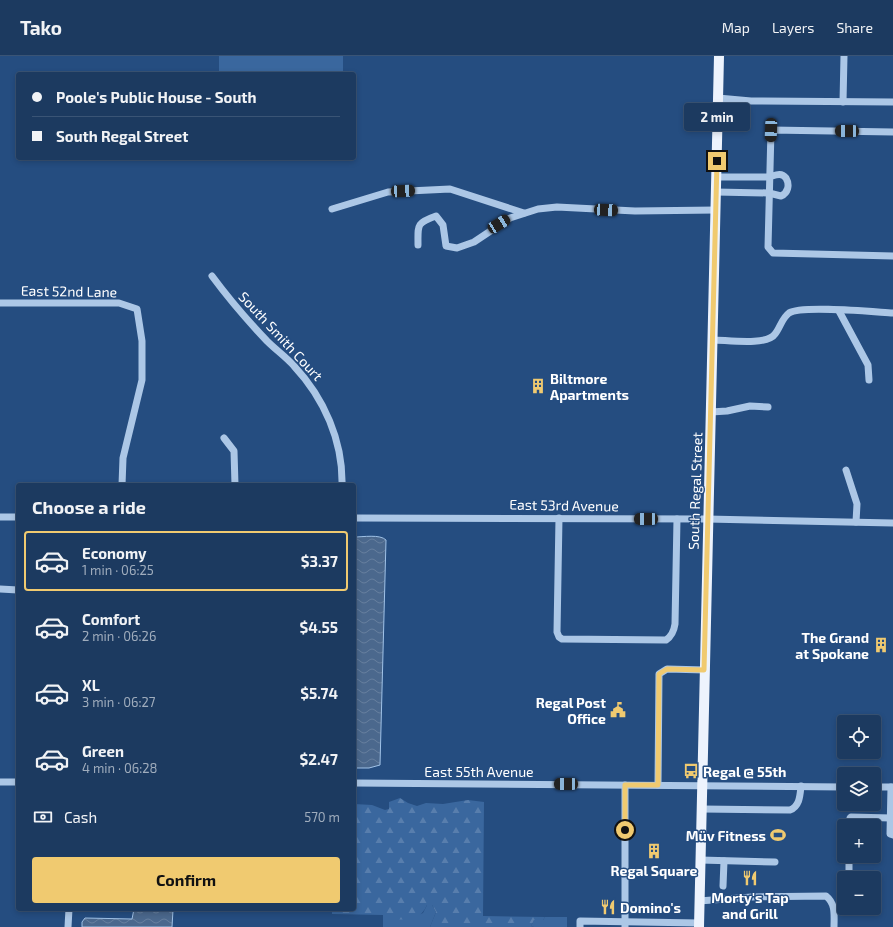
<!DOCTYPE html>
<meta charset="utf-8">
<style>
body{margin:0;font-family:"Exo 2",sans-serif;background:#254166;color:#f1f3f6;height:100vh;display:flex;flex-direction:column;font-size:15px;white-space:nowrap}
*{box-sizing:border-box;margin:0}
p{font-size:13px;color:#a0adbd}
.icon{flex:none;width:22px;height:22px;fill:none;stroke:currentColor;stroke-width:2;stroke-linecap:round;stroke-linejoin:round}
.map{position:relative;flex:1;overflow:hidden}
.sheet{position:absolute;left:16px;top:427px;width:340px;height:428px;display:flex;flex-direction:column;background:#1c3a60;border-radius:4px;box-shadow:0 2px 6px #0003,0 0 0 1px #3a5475}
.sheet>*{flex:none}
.top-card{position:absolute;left:16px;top:16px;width:340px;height:88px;border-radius:4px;box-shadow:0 2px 6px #0003,0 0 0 1px #3a5475;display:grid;align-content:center;height:88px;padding:0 16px;background:#1c3a60}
.fabs{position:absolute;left:837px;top:659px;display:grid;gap:8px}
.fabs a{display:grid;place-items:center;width:44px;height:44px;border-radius:4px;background:#1c3a60;box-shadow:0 2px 6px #0003,0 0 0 1px #3a5475;font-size:20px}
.end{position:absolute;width:18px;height:18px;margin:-9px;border:5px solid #f0ca70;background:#111;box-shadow:0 0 0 2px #111}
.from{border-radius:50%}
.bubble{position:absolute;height:28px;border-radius:4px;background:#1c3a60;box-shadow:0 2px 6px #0003,0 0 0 1px #3a5475;font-size:13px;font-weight:700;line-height:28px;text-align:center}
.car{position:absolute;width:12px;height:24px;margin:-12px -6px;border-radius:5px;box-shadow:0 0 3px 1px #0007;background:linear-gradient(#222 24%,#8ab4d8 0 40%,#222 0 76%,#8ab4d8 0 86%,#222 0)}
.top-card b{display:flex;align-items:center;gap:14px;height:38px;font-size:15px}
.top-card b+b{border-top:1px solid #3a5475}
.top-card i{width:10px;height:10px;background:#f1f3f6}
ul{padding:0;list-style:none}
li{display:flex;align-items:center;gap:12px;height:60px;margin:0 8px 6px;padding:0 8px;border:2px solid transparent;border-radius:4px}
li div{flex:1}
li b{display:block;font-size:15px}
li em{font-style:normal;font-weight:700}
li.on{border-color:#f0ca70}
li>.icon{width:36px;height:36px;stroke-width:1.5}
h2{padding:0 16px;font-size:18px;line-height:48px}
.pay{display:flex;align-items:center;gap:10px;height:44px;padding:0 16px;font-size:15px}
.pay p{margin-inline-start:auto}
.action{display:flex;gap:8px;margin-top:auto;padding:8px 16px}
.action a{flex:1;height:46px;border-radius:4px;background:#f0ca70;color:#111;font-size:16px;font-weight:700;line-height:46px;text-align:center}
header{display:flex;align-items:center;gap:24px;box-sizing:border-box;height:56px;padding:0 20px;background:#1c3a60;border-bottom:1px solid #3a5475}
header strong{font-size:19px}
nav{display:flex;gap:22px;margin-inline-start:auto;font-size:14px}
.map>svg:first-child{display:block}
</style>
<header>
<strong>Tako</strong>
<nav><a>Map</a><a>Layers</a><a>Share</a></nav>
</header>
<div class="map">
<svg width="893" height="871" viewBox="0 0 893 871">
<defs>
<pattern id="forest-firs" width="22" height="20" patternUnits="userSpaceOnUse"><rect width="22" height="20" fill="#3a679e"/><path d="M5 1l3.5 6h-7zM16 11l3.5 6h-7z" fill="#587ead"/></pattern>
<pattern id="water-waves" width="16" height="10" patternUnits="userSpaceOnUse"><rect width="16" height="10" fill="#4b688d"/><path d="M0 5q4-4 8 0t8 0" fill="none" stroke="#667f9e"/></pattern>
</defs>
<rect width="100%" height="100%" fill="#254d80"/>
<!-- green -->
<g fill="#3a679e">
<rect x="219" y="0" width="124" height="18"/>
<polygon points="427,849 432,849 436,856 430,871 383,871 383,863 407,863 423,857"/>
<polygon points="545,861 567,861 567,871 534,871 531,870 534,864 543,864"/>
</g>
<!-- forest -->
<path fill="url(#forest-firs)" d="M400,742L408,747L417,750L426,747L443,748L468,744L484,746L483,860L545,861L543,864H534L531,870L534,871H430L436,856L432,849H427C418,869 402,862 383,863V859L332,858V853H354V748L372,749L385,754L389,753V746Z"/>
<!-- water -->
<g fill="url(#water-waves)" stroke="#a0c2e7">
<path d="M354,481C363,481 380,478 386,484L380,709L369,712H354Z"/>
<polygon points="134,853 198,853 176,853 173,854 172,871 82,871 82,866 85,862 132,863"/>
</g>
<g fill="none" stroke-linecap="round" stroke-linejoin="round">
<!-- minor -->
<g stroke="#acc7e6" stroke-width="7">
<polyline points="718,42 751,45 893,46"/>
<polyline points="843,46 844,0"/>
<polyline points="893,76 771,74 768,191 773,197 893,200"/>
<path d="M716,136L769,137L781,140C788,137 790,129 786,122C781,116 776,119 769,121H717"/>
<polyline points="332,153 388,136 450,133 524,157"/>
<path d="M418,189C418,169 416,167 436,160L443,169L446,190L457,192L474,186L510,162L538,153L557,151L635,155L716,154"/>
<path d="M212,220C229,243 247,264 267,285C276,294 286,301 294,310C324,342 343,385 342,429"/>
<polyline points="0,247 119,247 137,253 142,285 142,324 123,402 122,429"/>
<polyline points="839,255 868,309 869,324"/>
<path d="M713,284C727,284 767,290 775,278C780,272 782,262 789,257C801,249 875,256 893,257"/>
<polyline points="711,356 727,355 750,350 768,351"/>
<polyline points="224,382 234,395 235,429"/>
<polyline points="846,414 857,448 856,466"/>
<polyline points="0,461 18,461"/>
<polyline points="354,462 707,463 893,467"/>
<path d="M559,462L557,576L559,581L562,583L666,584C672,580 674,575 675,568L677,463"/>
<polyline points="0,533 18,534"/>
<polyline points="0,726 18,726"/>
<polyline points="354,727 844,731"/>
<polyline points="625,729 625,871"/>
<polyline points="658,729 659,618 667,613 705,614"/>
<polyline points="874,731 893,731"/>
<polyline points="891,731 890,778 893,779"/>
<path d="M702,753L790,754C800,750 800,739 801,730"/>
<polyline points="850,770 850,762 851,761 891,762"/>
<polyline points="700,804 775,806"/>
<polyline points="849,822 849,800"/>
<polyline points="723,830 724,805"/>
<path d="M699,845L752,841L826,840C836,848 834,859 834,871"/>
<polyline points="68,871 69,853"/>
<polyline points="580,871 580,865 699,867"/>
</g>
<!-- major -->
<polyline stroke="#edf3fd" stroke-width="10" points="699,871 719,0"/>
</g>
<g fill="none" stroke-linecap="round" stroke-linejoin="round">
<!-- route -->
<polyline stroke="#f0ca70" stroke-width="5" points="625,774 625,729 658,729 659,618 667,613 704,614 717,105"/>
</g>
<!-- icons -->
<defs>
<symbol id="building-bare" viewBox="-9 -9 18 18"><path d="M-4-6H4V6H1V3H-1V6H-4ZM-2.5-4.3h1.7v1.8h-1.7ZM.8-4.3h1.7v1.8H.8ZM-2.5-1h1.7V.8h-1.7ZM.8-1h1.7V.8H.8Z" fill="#f0ca70" stroke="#254d80" stroke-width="2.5" paint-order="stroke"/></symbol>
<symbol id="civic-bare" viewBox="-9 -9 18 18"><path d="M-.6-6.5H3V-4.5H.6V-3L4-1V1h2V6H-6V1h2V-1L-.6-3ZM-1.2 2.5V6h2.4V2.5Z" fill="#f0ca70" stroke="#254d80" stroke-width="2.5" paint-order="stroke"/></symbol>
<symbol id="bus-bare" viewBox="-9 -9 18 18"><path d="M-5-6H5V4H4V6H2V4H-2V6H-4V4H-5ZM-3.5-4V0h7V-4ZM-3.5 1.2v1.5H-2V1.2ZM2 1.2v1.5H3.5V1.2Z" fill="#f0ca70" stroke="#254d80" stroke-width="2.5" paint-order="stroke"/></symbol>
<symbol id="stadium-bare" viewBox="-9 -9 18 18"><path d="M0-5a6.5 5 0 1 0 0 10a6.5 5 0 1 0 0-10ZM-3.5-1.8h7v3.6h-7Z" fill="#f0ca70" stroke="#254d80" stroke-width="2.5" paint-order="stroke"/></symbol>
<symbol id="restaurant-bare" viewBox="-9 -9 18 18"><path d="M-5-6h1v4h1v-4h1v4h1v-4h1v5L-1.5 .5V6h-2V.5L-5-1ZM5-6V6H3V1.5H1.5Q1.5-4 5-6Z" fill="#f0ca70" stroke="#254d80" stroke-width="2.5" paint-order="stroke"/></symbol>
</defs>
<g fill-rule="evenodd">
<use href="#building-bare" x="527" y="319" width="22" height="22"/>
<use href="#building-bare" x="870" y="578" width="22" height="22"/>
<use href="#civic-bare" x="607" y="643" width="22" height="22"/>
<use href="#bus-bare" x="680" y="704" width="22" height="22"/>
<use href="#stadium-bare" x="767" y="768" width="22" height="22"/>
<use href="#building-bare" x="643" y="784" width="22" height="22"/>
<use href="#restaurant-bare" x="739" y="811" width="22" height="22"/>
<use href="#restaurant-bare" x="597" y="840" width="22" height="22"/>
</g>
<g text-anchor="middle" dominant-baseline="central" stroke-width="3" stroke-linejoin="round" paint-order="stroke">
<!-- street labels -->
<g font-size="14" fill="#fff" stroke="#254d80">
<text transform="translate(69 235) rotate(1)">East 52nd Lane</text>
<text transform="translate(281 280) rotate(47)">South Smith Court</text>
<text transform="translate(695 435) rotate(-88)">South Regal Street</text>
<text transform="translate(564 449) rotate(1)">East 53rd Avenue</text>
<text x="479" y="715">East 55th Avenue</text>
</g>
<!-- poi labels -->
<g font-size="14" font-weight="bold" fill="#fff" stroke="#254d80" text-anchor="start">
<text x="550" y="322">Biltmore<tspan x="550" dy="16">Apartments</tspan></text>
<text x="869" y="581" text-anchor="end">The Grand<tspan x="869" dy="16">at Spokane</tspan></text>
<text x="606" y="646" text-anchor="end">Regal Post<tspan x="606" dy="16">Office</tspan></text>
<text x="703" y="715">Regal @ 55th</text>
<text x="766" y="779" text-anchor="end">Müv Fitness</text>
<text x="654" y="814" text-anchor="middle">Regal Square</text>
<text x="750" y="841" text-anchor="middle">Morty's Tap<tspan x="750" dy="16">and Grill</tspan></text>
<text x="620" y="851">Domino's</text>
</g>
</g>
</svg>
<div class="fabs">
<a><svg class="icon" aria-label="locate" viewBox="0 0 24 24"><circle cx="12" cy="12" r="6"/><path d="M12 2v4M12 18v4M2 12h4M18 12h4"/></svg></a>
<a><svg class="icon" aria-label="layers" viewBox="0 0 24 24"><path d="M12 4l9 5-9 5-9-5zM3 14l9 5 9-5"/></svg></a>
<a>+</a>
<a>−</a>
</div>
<i class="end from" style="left:625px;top:774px"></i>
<i class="end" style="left:717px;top:105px"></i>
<div class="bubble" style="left:684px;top:47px;width:66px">2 min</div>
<i class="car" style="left:771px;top:74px;rotate:182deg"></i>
<i class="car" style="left:847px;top:75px;rotate:271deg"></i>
<i class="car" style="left:403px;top:135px;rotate:87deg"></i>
<i class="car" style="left:606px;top:154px;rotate:93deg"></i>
<i class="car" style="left:499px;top:168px;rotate:58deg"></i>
<i class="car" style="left:646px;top:463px;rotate:270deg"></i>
<i class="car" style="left:566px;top:728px;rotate:270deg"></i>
<div class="top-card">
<b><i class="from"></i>Poole's Public House - South</b>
<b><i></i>South Regal Street</b>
</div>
<section class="sheet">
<h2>Choose a ride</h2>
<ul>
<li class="on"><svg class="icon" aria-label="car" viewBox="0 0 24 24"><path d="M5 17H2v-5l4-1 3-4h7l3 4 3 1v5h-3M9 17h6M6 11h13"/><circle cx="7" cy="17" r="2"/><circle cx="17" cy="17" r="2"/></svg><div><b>Economy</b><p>1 min · 06:25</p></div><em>$3.37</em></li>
<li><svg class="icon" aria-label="car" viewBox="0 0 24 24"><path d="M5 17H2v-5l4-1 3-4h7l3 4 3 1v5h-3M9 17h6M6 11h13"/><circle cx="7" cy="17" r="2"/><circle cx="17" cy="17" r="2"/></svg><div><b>Comfort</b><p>2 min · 06:26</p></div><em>$4.55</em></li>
<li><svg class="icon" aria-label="car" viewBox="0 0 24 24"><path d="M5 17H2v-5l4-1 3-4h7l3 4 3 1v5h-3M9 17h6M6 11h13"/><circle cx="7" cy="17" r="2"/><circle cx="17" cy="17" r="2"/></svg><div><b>XL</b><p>3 min · 06:27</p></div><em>$5.74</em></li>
<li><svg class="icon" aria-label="car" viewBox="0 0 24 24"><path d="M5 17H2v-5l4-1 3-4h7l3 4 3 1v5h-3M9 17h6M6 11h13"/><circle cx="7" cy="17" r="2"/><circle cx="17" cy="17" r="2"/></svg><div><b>Green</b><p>4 min · 06:28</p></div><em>$2.47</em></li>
</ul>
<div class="pay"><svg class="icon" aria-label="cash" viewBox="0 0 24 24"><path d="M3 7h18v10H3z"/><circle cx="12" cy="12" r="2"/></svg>Cash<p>570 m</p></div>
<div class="action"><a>Confirm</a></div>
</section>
</div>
